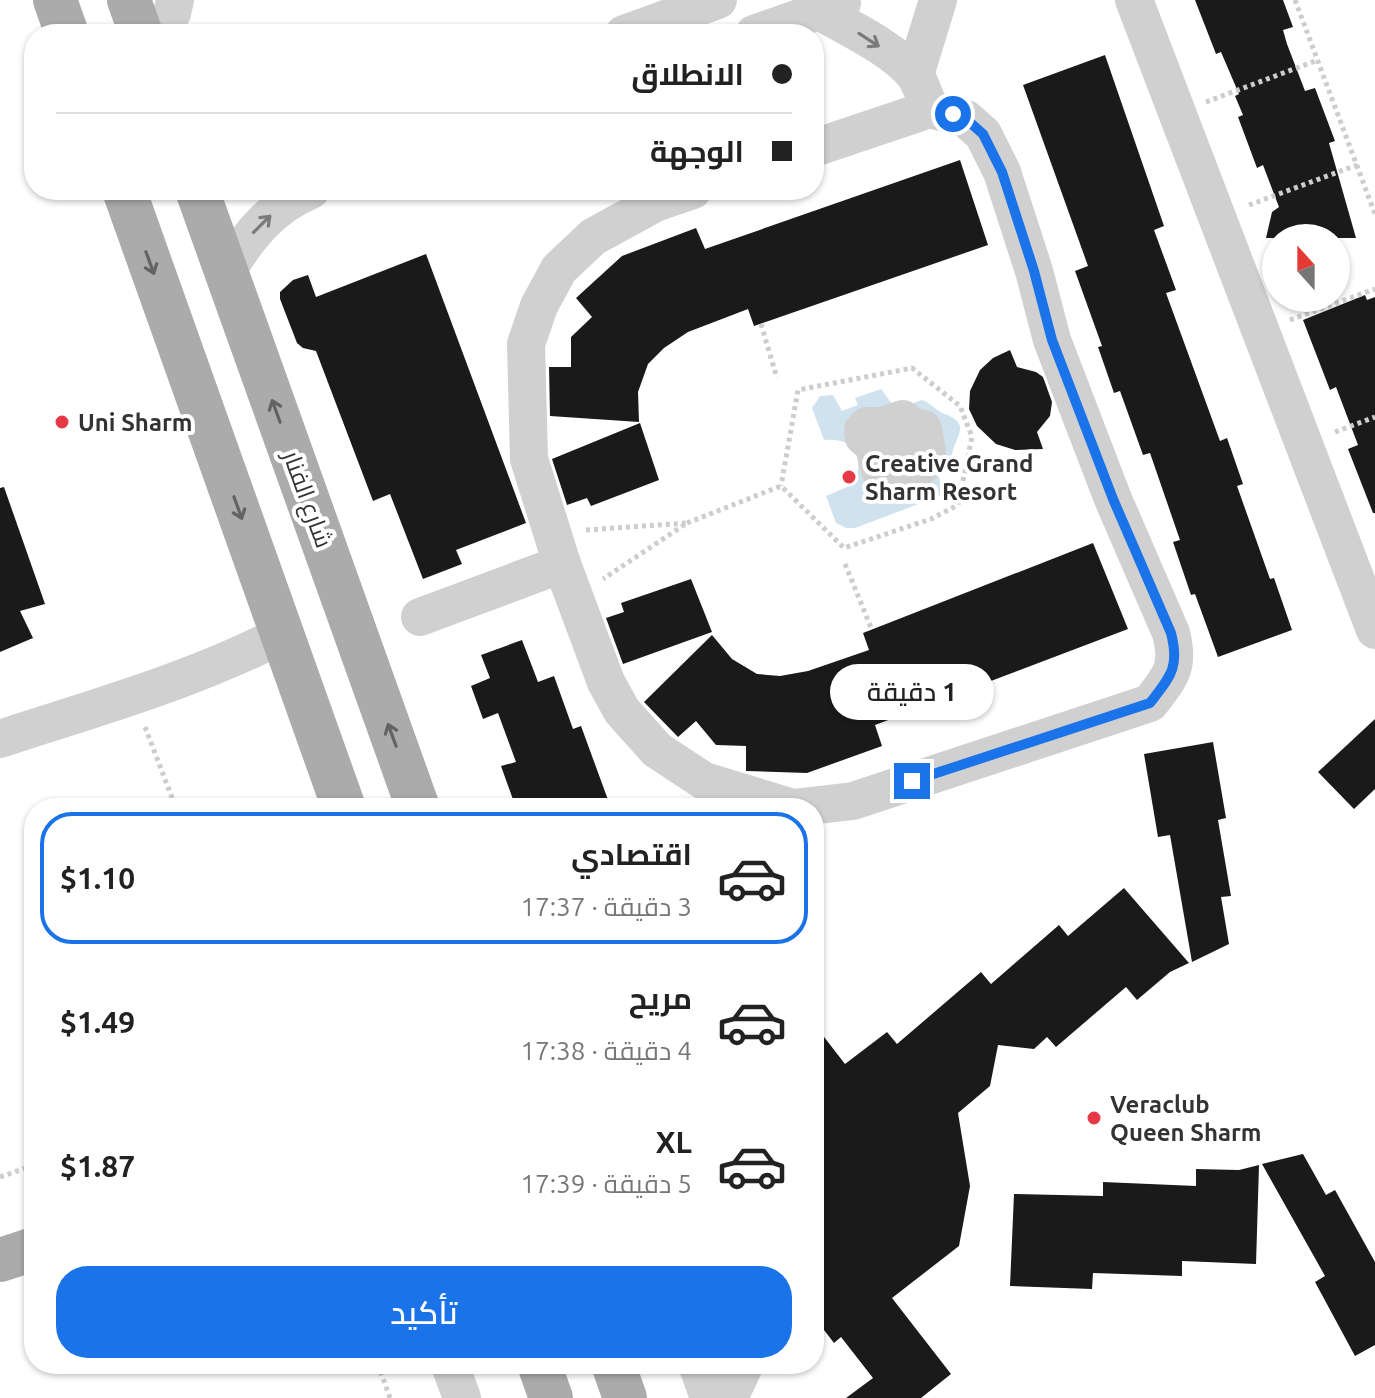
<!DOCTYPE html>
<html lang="ar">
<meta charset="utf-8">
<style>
body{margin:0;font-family:Ubuntu,Cairo,sans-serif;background:#f6f6f6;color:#222;direction:rtl;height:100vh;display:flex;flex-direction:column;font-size:30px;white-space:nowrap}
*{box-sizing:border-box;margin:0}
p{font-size:26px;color:#767676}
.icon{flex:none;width:44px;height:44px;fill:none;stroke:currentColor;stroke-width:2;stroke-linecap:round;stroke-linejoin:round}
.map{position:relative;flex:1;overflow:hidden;direction:ltr}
.details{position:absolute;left:24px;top:798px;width:800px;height:576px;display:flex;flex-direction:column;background:#fff;border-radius:32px;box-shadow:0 2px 6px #0004;direction:rtl}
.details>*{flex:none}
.guide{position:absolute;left:24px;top:24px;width:800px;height:176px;border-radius:32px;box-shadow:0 2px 6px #0004;direction:rtl;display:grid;align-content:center;height:176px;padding:0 32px;background:#fff}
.needle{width:52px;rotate:339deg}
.controls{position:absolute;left:1262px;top:224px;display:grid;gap:16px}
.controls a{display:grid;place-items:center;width:88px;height:88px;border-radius:50%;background:#fff;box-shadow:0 2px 6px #0004;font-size:40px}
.end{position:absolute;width:36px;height:36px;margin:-18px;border:10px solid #1a73e8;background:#fff;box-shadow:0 0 0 4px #fff}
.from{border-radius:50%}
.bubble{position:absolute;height:56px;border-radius:28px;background:#fff;box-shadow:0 2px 6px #0004;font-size:26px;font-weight:600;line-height:56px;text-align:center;direction:rtl}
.guide b{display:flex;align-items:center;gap:28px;height:76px;font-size:30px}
.guide b+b{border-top:2px solid #e0e0e0}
.guide i{width:20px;height:20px;background:#222}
ul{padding:14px 0 0;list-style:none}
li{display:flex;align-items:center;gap:24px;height:132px;margin:0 16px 12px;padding:0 16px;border:4px solid transparent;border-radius:32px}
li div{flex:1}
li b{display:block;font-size:30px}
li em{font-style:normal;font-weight:600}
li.on{border-color:#1a73e8}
li>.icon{width:72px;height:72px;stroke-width:1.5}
.cta{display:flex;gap:16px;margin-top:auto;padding:16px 32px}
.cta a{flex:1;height:92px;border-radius:32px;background:#1a73e8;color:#fff;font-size:32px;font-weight:600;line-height:92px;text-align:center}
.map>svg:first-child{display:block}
</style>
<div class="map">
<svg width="1375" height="1398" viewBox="0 0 1375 1398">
<rect width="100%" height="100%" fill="#fff"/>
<!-- water -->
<path fill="#cfe2ee" d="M881,389L892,404L905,406L922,400C931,403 936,411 945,414C975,425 951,439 951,462L936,470L945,494L855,528H846L836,523L826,496L854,484C865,457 854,437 824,440L812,408L820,396L833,395L842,411L858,405L855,398Z"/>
<!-- building -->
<g fill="#1a1a1a">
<polygon points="1195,0 1283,0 1293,27 1283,30 1287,44 1305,91 1315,88 1335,141 1329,143 1356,238 1266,238 1272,212 1279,207 1263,165 1257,168 1238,117 1243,115 1235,96 1239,94 1221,52 1216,54"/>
<polygon points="1105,55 1164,226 1154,230 1176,290 1166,293 1220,441 1227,438 1243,484 1237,486 1270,579 1274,578 1292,630 1218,657 1195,594 1191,595 1173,542 1180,540 1150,453 1143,455 1120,391 1114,393 1098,347 1102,346 1075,271 1088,266 1023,85"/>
<polygon points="960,160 988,245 754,326 748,309 688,332 664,348 648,364 638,392 639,422 550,416 549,367 571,367 571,337 592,317 576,298 622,256 696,228 705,249"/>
<polygon points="426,254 526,523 456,550 462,564 423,579 390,494 373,501 316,351 303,348 297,343 280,299 280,292 293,280 308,275 316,297"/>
<polygon points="1365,295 1367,300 1375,297 1375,513 1373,513 1348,449 1358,445 1336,387 1330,390 1303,320"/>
<polygon points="1010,350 1017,367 1036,372 1043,377 1052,402 1050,416 1037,432 1043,449 1015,450 996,444 977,426 969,409 970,391 980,370 993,358"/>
<polygon points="640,423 659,480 591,506 587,498 567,505 552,459"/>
<polygon points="4,487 45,604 20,611 33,638 0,652 0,488"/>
<polygon points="1093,543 1128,629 875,725 882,746 807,773 746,771 746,746 716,745 696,721 678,737 644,702 712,635 732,659 757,674 780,676 808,671 869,650 863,633"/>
<polygon points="691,579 712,632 623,664 606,618 624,612 621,603"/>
<polygon points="522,640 538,682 554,676 573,729 581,726 611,808 516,808 501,766 516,762 498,713 483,719 471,686 490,678 481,655"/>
<polygon points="1375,719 1375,789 1354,809 1318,772"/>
<polygon points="1213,742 1226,818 1218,820 1231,896 1221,897 1229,944 1192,962 1170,835 1158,837 1144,754"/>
<polygon points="1124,888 1189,963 1170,972 1137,1000 1126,987 1056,1047 1047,1037 1034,1049 998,1045 990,1086 958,1113 970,1186 959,1246 892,1298 951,1374 921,1398 846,1398 873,1378 841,1337 834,1343 814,1317 814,1024 845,1064 887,1032 897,1044 981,972 991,984 1059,925 1068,936"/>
<polygon points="1303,1154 1326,1195 1335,1190 1375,1262 1375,1345 1355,1356 1315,1282 1325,1276 1262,1164"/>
<polygon points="1259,1165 1256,1264 1182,1261 1182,1276 1093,1273 1092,1289 1010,1286 1014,1194 1103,1196 1103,1182 1196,1186 1196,1169 1239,1170"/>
</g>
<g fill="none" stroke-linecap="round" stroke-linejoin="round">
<!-- path -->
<g stroke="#cdcdcd" stroke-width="5" stroke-dasharray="4 4" stroke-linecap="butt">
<polyline points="1295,0 1375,214"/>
<polyline points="1206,102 1318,60"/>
<polyline points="1249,205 1357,165"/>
<polyline points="1290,320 1375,289"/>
<polyline points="761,324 777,378"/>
<polyline points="1335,432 1375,417"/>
<polyline points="687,523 781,486 844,548 931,519 958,505 972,437 960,406 912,368 798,390 781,486"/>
<polyline points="586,530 687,523 603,579"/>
<polyline points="845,564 872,630"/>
<polyline points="145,727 176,808"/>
<polyline points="0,1177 34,1165"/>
<polyline points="378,1364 390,1398"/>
</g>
<!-- minor -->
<g stroke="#d0d0d0" stroke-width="38">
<polyline points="1134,0 1375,630"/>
<path d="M819,11C849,28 892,48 914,74C921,83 925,98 930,109"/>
<polyline points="158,34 172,13 175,0"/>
<polyline points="624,34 718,0"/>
<polyline points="754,34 842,3"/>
<polyline points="915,75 938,0"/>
<path d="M226,272C248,237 271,206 311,190"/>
<polygon points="903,419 909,426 889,465 886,471 880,471 874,445 864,437 863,430 867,426 883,426"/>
<polygon points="919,428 923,429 927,451 925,461 911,476 895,479 892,470 910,450 910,434"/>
<path d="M562,564L606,682L622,711L657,750L704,781L793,808L853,801L1150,703C1170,677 1180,668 1171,633L1113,499L1052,340L1034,271L1002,172L983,134L966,119L930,109L814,148"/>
<polyline points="420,617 562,564 529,459 526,344 539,306 559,269 593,237 655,203 693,190"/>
<path d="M0,739C94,708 192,681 281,635"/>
<polyline points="697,1364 709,1398"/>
<polyline points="450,1365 462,1398"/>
<polyline points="729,1398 745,1364"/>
</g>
<!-- major -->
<g stroke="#ababab" stroke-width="44">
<polyline points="55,0 67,34"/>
<polyline points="129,0 141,34"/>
<polyline points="124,190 344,808"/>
<polyline points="197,190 418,808"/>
<polyline points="0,1260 34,1249"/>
<polyline points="539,1364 551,1398"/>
<polyline points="613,1364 625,1398"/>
</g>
</g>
<!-- one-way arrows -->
<defs><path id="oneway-shaft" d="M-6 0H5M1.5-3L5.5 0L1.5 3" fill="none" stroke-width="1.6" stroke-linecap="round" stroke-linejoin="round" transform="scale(2)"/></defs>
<g stroke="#7a7a7a">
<use href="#oneway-shaft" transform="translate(869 40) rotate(33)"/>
<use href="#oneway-shaft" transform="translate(262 224) rotate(-45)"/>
</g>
<g stroke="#636363">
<use href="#oneway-shaft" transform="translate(150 263) rotate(70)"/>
<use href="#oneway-shaft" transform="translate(276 411) rotate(-110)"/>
<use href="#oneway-shaft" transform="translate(238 508) rotate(70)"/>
<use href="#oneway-shaft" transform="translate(392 735) rotate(-110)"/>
</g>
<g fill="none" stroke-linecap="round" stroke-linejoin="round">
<!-- route -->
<path stroke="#1a73e8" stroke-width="10" d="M912,781L1150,703C1170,677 1180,668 1171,633L1113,499L1052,340L1034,271L1002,172L983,134L966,119L953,114"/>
</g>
<!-- markers -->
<g fill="#e63946" stroke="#fff" stroke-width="3">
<circle cx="62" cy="422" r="8"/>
<circle cx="849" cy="477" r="8"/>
<circle cx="1094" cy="1118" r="8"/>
</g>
<g text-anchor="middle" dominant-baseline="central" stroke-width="8" stroke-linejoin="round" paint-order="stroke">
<!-- poi labels -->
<g font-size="24" font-weight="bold" fill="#333" stroke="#fff" text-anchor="start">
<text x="78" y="422">Uni Sharm</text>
<text x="865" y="463">Creative Grand<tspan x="865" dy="28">Sharm Resort</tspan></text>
<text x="1110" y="1104">Veraclub<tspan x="1110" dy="28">Queen Sharm</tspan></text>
</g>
<!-- street labels -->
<g font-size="24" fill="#333" stroke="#fff">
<text transform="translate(308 499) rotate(70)">شارع الفنار</text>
</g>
</g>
</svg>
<div class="controls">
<a><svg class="needle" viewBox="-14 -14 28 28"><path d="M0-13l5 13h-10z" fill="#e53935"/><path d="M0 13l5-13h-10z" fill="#767676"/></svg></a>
</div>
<i class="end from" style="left:953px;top:114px"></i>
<i class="end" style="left:912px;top:781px"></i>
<div class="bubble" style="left:830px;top:664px;width:164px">1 دقيقة</div>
<div class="guide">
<b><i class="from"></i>الانطلاق</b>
<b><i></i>الوجهة</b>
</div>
<section class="details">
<ul>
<li class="on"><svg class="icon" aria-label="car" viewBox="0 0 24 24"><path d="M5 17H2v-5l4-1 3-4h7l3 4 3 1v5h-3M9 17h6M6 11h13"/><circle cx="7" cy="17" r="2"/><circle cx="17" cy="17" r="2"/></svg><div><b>اقتصادي</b><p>3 دقيقة · 17:37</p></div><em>$1.10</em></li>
<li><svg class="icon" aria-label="car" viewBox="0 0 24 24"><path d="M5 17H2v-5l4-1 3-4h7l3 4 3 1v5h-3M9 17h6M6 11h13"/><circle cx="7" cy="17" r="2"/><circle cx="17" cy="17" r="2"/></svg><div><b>مريح</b><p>4 دقيقة · 17:38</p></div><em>$1.49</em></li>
<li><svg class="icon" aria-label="car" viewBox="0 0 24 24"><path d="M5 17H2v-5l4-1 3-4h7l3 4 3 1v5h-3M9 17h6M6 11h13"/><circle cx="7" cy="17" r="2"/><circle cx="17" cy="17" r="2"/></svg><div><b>XL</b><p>5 دقيقة · 17:39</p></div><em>$1.87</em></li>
</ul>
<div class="cta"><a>تأكيد</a></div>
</section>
</div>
